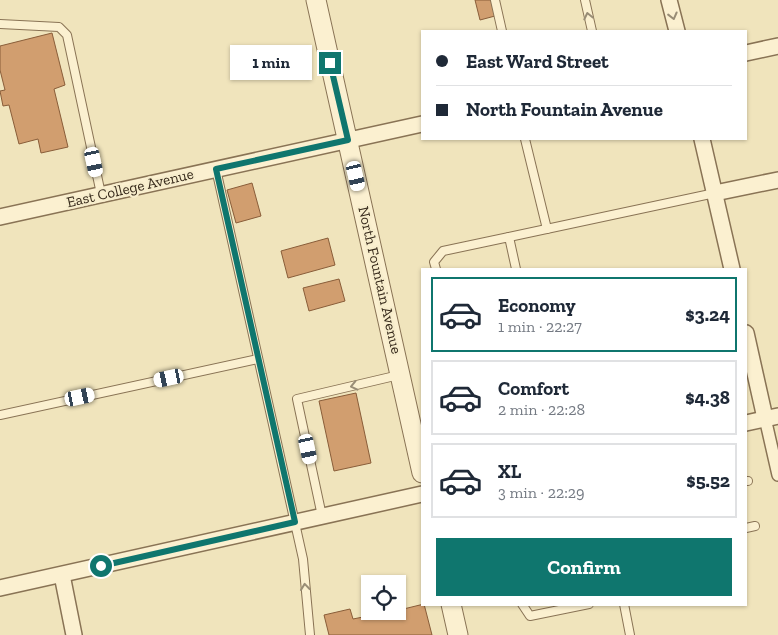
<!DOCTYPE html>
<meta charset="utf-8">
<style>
body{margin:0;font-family:"Zilla Slab",serif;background:#f2f2f3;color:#1f2937;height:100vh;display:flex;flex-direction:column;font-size:19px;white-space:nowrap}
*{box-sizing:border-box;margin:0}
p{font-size:16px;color:#747a83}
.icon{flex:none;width:28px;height:28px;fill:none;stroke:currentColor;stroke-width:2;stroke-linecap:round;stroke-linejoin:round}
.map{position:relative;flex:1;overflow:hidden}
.panel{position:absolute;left:421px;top:268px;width:326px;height:338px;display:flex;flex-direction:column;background:#fff;border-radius:0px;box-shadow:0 1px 4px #0004}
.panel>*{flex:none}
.hud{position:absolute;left:421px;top:30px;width:326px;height:110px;border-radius:0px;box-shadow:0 1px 4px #0004;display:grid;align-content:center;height:110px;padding:0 15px;background:#fff}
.buttons{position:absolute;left:361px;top:575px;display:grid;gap:10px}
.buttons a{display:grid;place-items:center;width:45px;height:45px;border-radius:0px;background:#fff;box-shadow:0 1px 4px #0004;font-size:25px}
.end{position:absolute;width:22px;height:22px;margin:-11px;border:6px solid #0f766e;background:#fff;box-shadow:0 0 0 2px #fff}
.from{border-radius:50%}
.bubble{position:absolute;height:35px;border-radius:0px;background:#fff;box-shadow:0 1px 4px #0004;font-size:16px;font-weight:700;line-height:35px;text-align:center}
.car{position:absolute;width:15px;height:30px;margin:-15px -8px;border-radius:6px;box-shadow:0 0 4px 1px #0007;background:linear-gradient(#fff 24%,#345 0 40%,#fff 0 76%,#345 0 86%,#fff 0)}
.hud b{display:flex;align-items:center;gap:18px;height:48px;font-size:19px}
.hud b+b{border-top:1px solid #e0e1e3}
.hud i{width:12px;height:12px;background:#1f2937}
ul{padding:9px 0 0;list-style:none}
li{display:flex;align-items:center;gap:15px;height:75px;margin:0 10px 8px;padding:0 5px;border:2px solid #e0e1e3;border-radius:0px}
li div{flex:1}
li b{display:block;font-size:19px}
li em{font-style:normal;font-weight:700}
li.active{border-color:#0f766e}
li>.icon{width:45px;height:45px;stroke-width:1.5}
.cta{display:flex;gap:10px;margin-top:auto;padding:10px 15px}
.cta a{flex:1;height:58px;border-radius:0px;background:#0f766e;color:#fff;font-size:20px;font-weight:700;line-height:58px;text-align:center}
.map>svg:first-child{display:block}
</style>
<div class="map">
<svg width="778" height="635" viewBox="0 0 778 635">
<rect width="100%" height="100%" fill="#f0e4bc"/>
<!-- building -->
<g fill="#d19e6f" stroke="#895d39">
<polygon points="475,0 491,0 495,16 480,20"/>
<polygon points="52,33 65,85 54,89 68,147 41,153 38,139 19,144 9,105 3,106 0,91 5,90 0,70 0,46"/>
<polygon points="252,183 261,216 236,223 227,190"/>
<polygon points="328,238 335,265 288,278 281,251"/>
<polygon points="339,279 345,301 309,311 303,288"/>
<polygon points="356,393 371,463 334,471 319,401"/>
<polygon points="424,604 432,635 329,635 324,615 350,609 353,619 363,617 362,611 370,609 370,611 383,611 383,614"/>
</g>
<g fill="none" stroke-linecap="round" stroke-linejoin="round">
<defs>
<g id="service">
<polyline points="495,0 502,31"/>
<polyline points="585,0 592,31"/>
<polyline points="0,24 59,27 67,35 101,194"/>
<polyline points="525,139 547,229"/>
<polyline points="216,169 303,559 310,635"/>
<polyline points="509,237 715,193"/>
<polyline points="436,269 434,262 443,251 509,237 516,269"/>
<polyline points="0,415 258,359"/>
<polyline points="746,481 748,481"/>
<polyline points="322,516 297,399 399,375"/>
<polyline points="746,528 755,526"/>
<polyline points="522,604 530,616 589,604"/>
<polyline points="624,604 630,635"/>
</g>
<polyline id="pedestrian" points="765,418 778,475"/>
<g id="minor">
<polyline points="669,0 677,31"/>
<polyline points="746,53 778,46"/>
<polyline points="702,139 732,269"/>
<polyline points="715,193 778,180"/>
<polyline points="0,217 422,124"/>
<polyline points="746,333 765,418"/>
<polyline points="746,423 778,416"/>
<polyline points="62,575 74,635"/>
<polyline points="0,588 422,494"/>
</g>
<g id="tertiary">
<polyline points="316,0 422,473"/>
<polyline points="451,604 458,635"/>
</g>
</defs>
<!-- service casing -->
<use href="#service" stroke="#897355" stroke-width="10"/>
<!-- pedestrian casing -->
<use href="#pedestrian" stroke="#897355" stroke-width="14"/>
<!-- minor casing -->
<use href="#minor" stroke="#897355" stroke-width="18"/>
<!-- tertiary casing -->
<use href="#tertiary" stroke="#897355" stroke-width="21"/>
<!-- service -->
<use href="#service" stroke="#fbf0d0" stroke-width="8"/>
<!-- pedestrian -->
<use href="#pedestrian" stroke="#fbf0d0" stroke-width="11"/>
<!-- minor -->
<use href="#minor" stroke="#fbf0d0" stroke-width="15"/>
<!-- tertiary -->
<use href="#tertiary" stroke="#fbf0d0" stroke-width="19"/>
</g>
<!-- one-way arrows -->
<defs><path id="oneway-chevron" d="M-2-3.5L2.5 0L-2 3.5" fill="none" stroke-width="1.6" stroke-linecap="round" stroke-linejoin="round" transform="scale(1.25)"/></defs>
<g stroke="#998d76">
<use href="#oneway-chevron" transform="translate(588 16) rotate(-103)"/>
<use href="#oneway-chevron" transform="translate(673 16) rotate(76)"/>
<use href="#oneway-chevron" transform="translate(354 386) rotate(167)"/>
<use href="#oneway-chevron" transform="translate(305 587) rotate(-96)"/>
</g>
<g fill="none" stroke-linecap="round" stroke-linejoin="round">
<!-- route -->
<polyline stroke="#0f766e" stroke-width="6" points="101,566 295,522 216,169 348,140 330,63"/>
</g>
<g text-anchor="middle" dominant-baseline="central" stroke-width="4.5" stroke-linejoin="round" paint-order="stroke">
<!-- street labels -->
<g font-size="15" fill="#372a1b" stroke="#f7edcc">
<text transform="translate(130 188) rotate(-13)">East College Avenue</text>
<text transform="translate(380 280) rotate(77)">North Fountain Avenue</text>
</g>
</g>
</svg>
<div class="buttons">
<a><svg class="icon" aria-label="locate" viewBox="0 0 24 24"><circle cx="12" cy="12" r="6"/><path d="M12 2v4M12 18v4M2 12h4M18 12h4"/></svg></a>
</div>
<i class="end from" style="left:101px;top:566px"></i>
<i class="end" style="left:330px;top:63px"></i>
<div class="bubble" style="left:230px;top:45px;width:82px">1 min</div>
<i class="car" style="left:94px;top:162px;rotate:168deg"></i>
<i class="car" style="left:356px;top:176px;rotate:167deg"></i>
<i class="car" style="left:169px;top:378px;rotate:258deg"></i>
<i class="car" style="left:80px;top:397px;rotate:78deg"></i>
<i class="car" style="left:308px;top:449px;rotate:168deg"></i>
<div class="hud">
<b><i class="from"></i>East Ward Street</b>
<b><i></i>North Fountain Avenue</b>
</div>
<section class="panel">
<ul>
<li class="active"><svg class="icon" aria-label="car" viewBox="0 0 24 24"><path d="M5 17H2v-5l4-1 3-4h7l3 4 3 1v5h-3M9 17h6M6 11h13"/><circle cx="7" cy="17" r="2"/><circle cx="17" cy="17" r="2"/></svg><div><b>Economy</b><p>1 min · 22:27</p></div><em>$3.24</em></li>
<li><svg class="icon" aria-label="car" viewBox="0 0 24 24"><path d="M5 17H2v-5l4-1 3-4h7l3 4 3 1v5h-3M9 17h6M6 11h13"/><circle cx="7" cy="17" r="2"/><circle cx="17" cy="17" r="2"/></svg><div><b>Comfort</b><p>2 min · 22:28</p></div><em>$4.38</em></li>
<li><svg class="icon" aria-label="car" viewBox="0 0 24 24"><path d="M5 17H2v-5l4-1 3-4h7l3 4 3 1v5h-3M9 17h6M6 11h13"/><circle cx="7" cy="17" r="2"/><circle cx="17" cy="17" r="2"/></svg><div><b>XL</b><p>3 min · 22:29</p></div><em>$5.52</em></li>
</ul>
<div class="cta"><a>Confirm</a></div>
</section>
</div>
